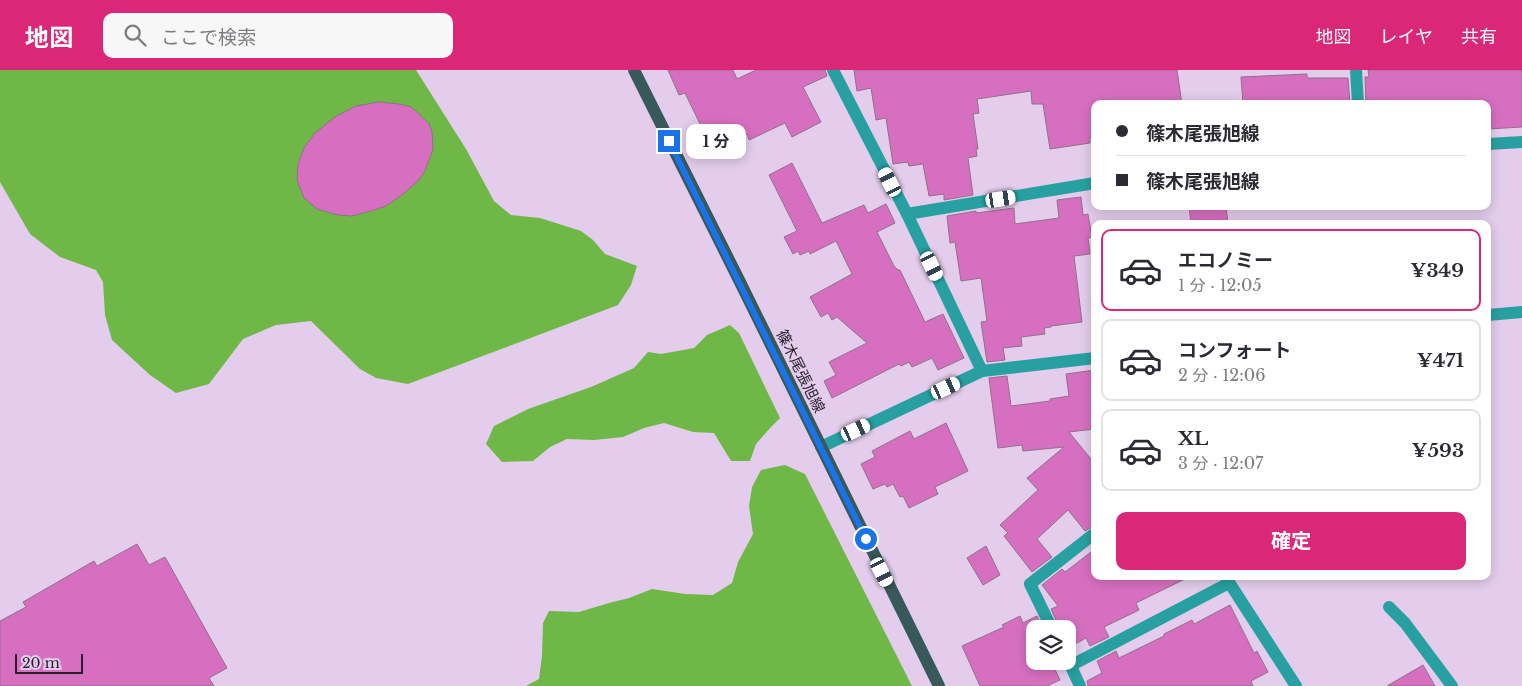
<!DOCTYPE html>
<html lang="ja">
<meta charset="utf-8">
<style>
body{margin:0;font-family:"Libre Baskerville","Noto Sans JP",serif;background:#f7f7f7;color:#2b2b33;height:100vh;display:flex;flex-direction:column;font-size:19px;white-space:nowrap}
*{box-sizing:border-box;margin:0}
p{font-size:16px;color:#7c7c81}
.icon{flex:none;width:28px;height:28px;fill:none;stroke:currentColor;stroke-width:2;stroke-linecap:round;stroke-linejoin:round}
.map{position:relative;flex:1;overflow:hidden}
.side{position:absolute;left:1091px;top:150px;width:400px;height:360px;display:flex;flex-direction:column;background:#fff;border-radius:10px;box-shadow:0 2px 12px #0003}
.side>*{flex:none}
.banner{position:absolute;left:1091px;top:30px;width:400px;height:110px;border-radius:10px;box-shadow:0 2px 12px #0003;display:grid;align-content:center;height:110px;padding:0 25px;background:#fff}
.fabs{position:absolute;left:1026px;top:550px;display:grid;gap:10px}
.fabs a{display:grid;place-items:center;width:50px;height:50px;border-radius:10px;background:#fff;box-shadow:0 2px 12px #0003;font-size:25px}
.scale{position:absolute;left:15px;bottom:12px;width:68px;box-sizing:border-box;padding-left:5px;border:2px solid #281f2b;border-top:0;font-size:14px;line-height:18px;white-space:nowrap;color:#281f2b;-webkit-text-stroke:4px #e3ccec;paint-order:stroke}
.end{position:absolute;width:22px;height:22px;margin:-11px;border:6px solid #1a73e8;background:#fff;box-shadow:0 0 0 2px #fff}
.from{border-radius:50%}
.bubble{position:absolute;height:35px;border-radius:10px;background:#fff;box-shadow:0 2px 12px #0003;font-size:16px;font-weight:700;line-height:35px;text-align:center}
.car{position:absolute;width:15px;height:30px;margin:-15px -8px;border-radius:6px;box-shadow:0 0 4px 1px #0007;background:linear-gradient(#fff 24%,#345 0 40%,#fff 0 76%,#345 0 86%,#fff 0)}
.banner b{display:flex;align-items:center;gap:18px;height:48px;font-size:19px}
.banner b+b{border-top:1px solid #e1e1e2}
.banner i{width:12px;height:12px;background:#2b2b33}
ul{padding:9px 0 0;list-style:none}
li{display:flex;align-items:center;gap:15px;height:82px;margin:0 10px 8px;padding:0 15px;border:2px solid #e1e1e2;border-radius:10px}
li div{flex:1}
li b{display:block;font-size:19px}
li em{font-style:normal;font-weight:700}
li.selected{border-color:#db2777}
li>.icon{width:45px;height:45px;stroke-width:1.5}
.primary-button{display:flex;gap:10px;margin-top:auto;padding:10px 25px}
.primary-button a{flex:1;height:58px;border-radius:10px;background:#db2777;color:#fff;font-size:20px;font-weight:700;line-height:58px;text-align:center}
header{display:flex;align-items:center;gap:30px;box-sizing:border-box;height:70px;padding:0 25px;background:#db2777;color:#fff}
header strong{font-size:24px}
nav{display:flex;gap:28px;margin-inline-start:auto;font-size:18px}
.search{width:350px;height:45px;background:#f7f7f7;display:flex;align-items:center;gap:12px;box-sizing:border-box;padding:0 18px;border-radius:10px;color:#7c7c81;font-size:19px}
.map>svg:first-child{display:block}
</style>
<header>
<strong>地図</strong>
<div class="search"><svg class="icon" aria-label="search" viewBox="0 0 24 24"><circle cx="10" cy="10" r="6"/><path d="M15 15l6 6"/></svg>ここで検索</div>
<nav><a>地図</a><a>レイヤ</a><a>共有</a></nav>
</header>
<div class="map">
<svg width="1522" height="616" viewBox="0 0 1522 616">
<rect width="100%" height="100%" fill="#e3ccec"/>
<!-- forest -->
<g fill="#6fb848">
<polygon points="0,0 416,0 466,79 494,131 511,145 540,148 581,161 593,170 605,184 637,196 631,215 618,235 408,314 376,308 360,299 311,251 276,255 243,269 209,314 176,323 150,305 112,270 105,245 103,212 96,200 60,187 30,164 0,112"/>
<polygon points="730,255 739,263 780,348 771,357 756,374 750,391 731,391 714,363 693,362 664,353 644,358 623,367 594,370 567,369 550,377 533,391 502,392 486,374 494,356 528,339 591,317 634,298 648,282 661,284 694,278 707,265"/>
<polygon points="785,395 805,404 912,616 526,616 539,609 542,586 543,553 549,541 579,542 609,533 629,528 652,519 685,524 713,525 732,513 738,492 753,464 749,436 752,417 761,400"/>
</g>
<!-- building -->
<g fill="#d76fc0" stroke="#907188">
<polygon points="668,0 733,0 737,9 756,0 825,0 827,6 803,17 821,52 792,67 785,53 749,70 747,64 723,76 714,57 704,62 685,23 679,25"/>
<polygon points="854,0 1177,0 1182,34 1095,34 1095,66 1090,67 1090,73 1050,79 1043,34 1032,34 1031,21 977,29 979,43 973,44 978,79 976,79 977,86 968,88 973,125 944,130 944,124 929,126 923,94 909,96 908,92 893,94 886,48 876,50 871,18 857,21"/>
<polygon points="1368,0 1522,0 1522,57 1488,59 1488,34 1366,34 1365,7 1369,7"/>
<polygon points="1307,4 1307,8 1348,8 1350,34 1243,34 1241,7"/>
<polygon points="379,32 399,34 411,37 417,42 429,54 432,62 433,79 425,101 418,111 402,125 386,136 374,140 352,146 338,145 317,139 304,128 297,110 298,94 304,78 315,63 335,47 356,36"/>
<polygon points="792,93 822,153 864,135 868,143 886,134 895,153 877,162 894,196 898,200 900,200 925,252 943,244 964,288 938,300 932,288 912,297 909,292 901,296 899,294 832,328 824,311 836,305 829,292 867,273 837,247 832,250 828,243 821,247 810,227 852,204 836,171 810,184 809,181 800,185 798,181 793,184 784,167 797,161 769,105"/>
<polygon points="1081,127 1083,145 1088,144 1092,167 1088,168 1090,184 1074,186 1082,252 1051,256 1051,257 1044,258 1045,264 1021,267 1022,276 1003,278 1005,290 987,292 981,252 987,251 981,208 961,211 955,172 950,173 947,146 976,141 976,143 1014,138 1015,154 1059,148 1057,130"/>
<polygon points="1189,136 1226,136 1228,154 1191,154"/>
<polygon points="1095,300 1095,359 1069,362 1095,394 1095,455 1085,461 1068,440 1037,469 1052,487 1032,502 1004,466 1008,463 1000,455 1038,420 1027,408 1064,377 1023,381 1022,375 998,378 989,308 1007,306 1011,336 1050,331 1050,329 1069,326 1066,304"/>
<polygon points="946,353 968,401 935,417 938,424 909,438 903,426 900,427 893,414 887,417 885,414 873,419 861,394 875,387 872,381 910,361 914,369"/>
<polygon points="137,474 149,495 165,487 227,598 209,608 214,616 0,616 0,551 26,537 23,532 94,491 97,496"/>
<polygon points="986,476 1000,505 983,515 967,488"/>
<polygon points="1095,479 1095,506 1191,506 1136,533 1139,540 1104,557 1109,567 1090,576 1086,568 1068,578 1068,559 1060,559 1051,539 1058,536 1042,515 1062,499 1065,502"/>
<polygon points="1230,535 1254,583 1257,581 1268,602 1251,611 1253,616 1088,616 1087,611 1102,603 1097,591 1116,581 1119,588 1164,566 1164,564 1192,550 1194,554"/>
<polygon points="1020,546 1023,553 1037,546 1043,559 1035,559 1035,591 1051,591 1060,610 1047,616 980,616 962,576 1004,557 1002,555"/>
<polygon points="1423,595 1435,616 1387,616"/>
</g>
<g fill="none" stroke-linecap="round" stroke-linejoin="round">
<!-- minor -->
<g stroke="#28a0a1" stroke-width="12">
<polyline points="833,0 907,144 982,301"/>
<polyline points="1356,0 1358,34"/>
<polyline points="1488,74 1522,72"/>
<polyline points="907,144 1095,113"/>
<polyline points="1488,245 1522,242"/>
<polyline points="821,377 982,301 1095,288"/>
<polyline points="1225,506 1296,616"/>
<polyline points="1389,537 1405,553 1452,616"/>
<polyline points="1052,559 1030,514 1095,463"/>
<polyline points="1068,590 1080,616"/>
<polyline points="1070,596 1229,513"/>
</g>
<!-- major -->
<polyline stroke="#385959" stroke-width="12" points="634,0 740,212 939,616"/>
</g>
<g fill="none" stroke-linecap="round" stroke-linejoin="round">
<!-- route -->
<polyline stroke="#1a73e8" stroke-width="6" points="669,71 866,469"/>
</g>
<g text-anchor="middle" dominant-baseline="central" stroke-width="4" stroke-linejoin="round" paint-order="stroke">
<!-- street labels -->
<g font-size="15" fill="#281f2b" stroke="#e3ccec">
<text transform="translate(801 301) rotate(64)">篠木尾張旭線</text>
</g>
</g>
</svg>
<div class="fabs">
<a><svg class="icon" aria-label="layers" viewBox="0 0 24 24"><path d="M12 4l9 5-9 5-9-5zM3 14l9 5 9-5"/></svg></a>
</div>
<div class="scale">20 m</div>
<i class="end from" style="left:866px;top:469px"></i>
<i class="end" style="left:669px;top:71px"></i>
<div class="bubble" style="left:686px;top:54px;width:60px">1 分</div>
<i class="car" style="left:890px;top:112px;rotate:333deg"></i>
<i class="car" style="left:1001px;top:129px;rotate:81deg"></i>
<i class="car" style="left:932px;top:196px;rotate:154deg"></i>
<i class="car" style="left:946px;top:318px;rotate:65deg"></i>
<i class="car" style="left:856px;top:360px;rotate:65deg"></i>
<i class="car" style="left:882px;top:502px;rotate:153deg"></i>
<div class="banner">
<b><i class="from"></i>篠木尾張旭線</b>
<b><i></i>篠木尾張旭線</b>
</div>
<section class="side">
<ul>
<li class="selected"><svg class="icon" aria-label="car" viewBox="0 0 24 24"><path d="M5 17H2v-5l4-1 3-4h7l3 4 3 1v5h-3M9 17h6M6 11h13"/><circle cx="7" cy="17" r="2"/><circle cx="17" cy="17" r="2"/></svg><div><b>エコノミー</b><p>1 分 · 12:05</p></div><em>¥349</em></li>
<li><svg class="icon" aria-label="car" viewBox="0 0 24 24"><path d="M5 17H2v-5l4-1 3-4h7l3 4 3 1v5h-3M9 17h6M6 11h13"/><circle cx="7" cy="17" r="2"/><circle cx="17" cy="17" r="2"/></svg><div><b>コンフォート</b><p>2 分 · 12:06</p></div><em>¥471</em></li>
<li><svg class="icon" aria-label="car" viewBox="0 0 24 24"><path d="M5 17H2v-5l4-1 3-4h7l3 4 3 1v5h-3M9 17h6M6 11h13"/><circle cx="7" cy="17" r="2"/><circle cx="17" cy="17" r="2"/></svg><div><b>XL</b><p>3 分 · 12:07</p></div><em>¥593</em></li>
</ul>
<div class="primary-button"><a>確定</a></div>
</section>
</div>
